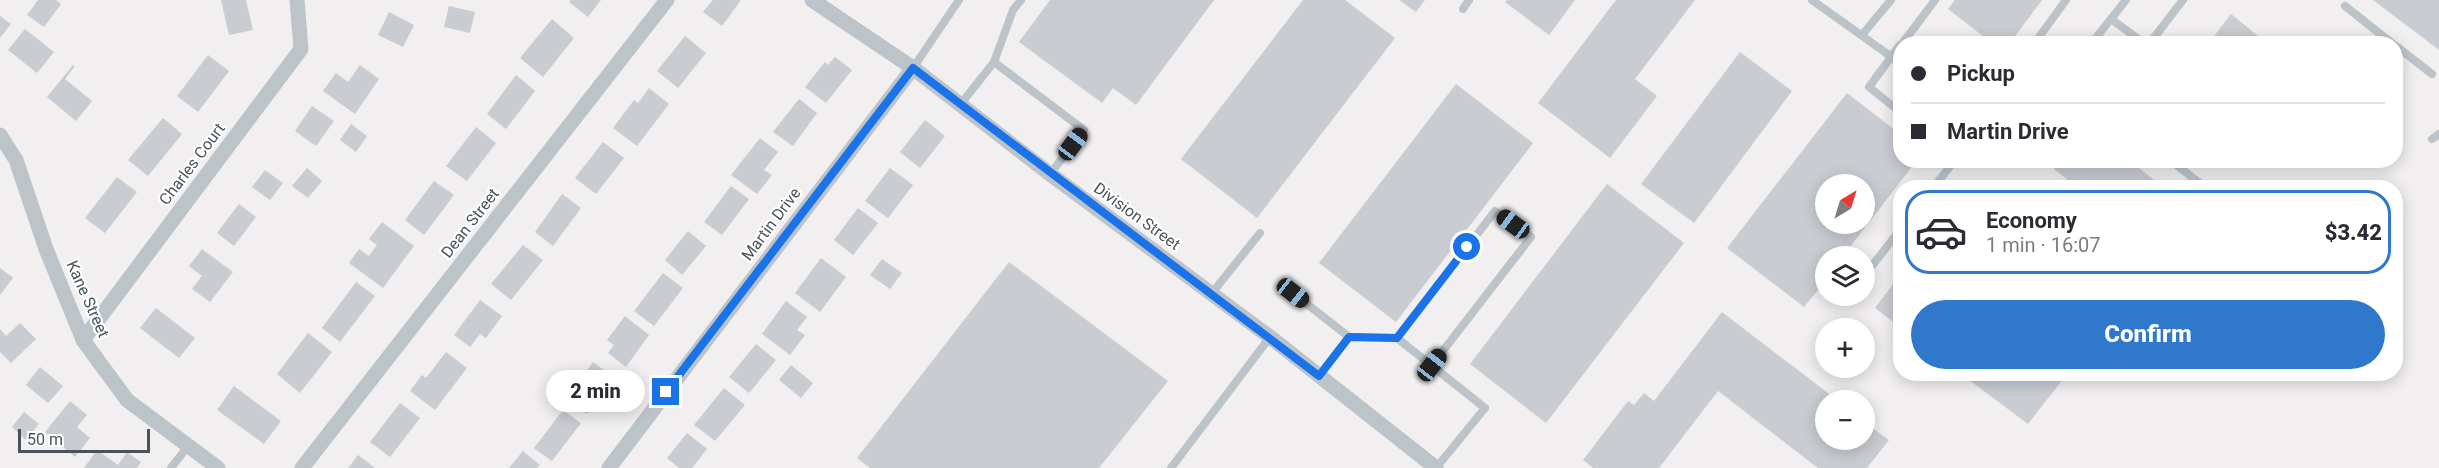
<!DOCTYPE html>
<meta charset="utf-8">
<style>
body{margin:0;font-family:Roboto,sans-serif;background:#f2f2f3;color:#2b2b33;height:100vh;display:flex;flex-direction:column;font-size:22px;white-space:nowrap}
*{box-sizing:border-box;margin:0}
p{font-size:20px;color:#7c7c81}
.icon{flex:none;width:33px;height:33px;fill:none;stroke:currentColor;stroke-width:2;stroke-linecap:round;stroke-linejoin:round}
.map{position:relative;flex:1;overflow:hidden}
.sheet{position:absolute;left:1893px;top:180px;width:510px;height:201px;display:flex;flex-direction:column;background:#fff;border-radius:24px;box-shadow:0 3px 15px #0003}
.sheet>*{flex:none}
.banner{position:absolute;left:1893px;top:36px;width:510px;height:132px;border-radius:24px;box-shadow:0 3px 15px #0003;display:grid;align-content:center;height:132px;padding:0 18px;background:#fff}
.needle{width:39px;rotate:38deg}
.tools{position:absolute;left:1815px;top:174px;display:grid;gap:12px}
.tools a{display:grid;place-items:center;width:60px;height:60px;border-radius:50%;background:#fff;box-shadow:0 3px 15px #0003;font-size:30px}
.scale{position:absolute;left:18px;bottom:15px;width:132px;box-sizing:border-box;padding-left:6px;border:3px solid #49535a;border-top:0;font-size:16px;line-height:21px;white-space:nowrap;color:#49535a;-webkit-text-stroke:4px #fff;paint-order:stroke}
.end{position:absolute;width:27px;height:27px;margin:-14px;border:8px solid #1a73e8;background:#fff;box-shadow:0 0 0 3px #fff}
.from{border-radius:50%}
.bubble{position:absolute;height:42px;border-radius:21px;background:#fff;box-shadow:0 3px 15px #0003;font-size:20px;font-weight:800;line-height:42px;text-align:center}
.car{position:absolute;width:18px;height:36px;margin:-18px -9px;border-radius:8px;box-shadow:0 0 4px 2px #0007;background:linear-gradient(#222 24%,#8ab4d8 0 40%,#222 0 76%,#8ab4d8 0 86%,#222 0)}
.banner b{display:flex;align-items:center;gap:21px;height:57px;font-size:22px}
.banner b+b{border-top:2px solid #e1e1e2}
.banner i{width:15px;height:15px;background:#2b2b33}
ul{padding:10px 0 0;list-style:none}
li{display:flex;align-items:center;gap:18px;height:84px;margin:0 12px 9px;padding:0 6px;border:3px solid #e1e1e2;border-radius:24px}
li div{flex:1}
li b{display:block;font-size:22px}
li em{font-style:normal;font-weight:800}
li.current{border-color:#2f78cb}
li>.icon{width:54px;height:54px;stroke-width:1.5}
.button{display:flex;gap:12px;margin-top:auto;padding:12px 18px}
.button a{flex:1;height:69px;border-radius:36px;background:#2f78cb;color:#fff;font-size:24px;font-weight:800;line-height:69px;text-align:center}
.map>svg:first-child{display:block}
</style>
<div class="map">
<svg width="2439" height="468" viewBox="0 0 2439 468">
<rect width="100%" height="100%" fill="#f1efef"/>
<!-- building -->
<g fill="#c9ccd1" fill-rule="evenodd">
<polygon points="38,0 56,0 61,4 44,27 27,15"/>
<polygon points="221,0 246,0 253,30 229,35"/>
<polygon points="571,0 601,0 588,17 569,2"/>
<polygon points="713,0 741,0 722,26 703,12"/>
<polygon points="1050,0 1214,0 1136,105 1113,88 1102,103 1019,42"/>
<polygon points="1303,0 1345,0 1395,38 1257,218 1181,159"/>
<polygon points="1399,0 1425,0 1416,12"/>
<polygon points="1507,0 1575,0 1549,35 1505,2"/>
<polygon points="1616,0 1695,0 1635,79 1657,96 1610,158 1538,103"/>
<polygon points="1955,0 2042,0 2009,44 1993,44 1948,9"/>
<polygon points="2373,0 2439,0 2439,50"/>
<polygon points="449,6 475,12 470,33 444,27"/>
<polygon points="389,12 414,25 403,47 378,35"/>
<polygon points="2231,14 2268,44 2208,44"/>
<polygon points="0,16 11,24 0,38"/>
<polygon points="552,19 574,38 543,77 520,58"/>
<polygon points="25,29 54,52 37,73 8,50"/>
<polygon points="685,36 706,53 678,88 657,71"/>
<polygon points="1740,52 1792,91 1694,223 1641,184"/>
<polygon points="208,55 229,71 198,112 177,96"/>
<polygon points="835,57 852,70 826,103 805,87 825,62 828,65"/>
<polygon points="73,65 75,66 65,79 92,101 76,121 47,97"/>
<polygon points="360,65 379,79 355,114 323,91 336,73 348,82"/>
<polygon points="516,75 535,91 506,129 487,114"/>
<polygon points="1456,84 1533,143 1396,322 1319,263"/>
<polygon points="649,88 669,104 637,146 613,128 634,100 638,103"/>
<path d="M1847,93L1900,134V160H1917L1843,256H1826V280L1804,307L1727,248ZM1826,184H1864V224H1826Z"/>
<polygon points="799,99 817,113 793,146 773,132"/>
<polygon points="312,106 334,121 316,146 295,131"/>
<polygon points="163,118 182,134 148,176 128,160"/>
<polygon points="925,120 945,136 920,168 900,152"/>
<polygon points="351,124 367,136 356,152 340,140"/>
<polygon points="476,127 496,143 467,181 446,166"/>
<polygon points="760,138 778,152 764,170 772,175 757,194 731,175"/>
<polygon points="603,142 624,158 596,194 575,178"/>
<polygon points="2060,160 2129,160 2164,188 2078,188 2054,169"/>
<polygon points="307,168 322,181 308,198 292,186"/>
<polygon points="890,168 913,185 888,218 865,201"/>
<polygon points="265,170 283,183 270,200 252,187"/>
<polygon points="117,177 137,192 105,233 85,218"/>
<polygon points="434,181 454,195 424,235 405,220"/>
<polygon points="1607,184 1684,243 1546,423 1470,364"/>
<polygon points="731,186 749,199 722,235 704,222"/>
<polygon points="562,194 581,208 553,246 535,232"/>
<polygon points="239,204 256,217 234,246 217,233"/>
<polygon points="858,208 878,223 853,255 834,240"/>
<polygon points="382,222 414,246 383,288 349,263 359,249 369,256 377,245 369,239"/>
<polygon points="688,231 706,246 682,275 665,260"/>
<polygon points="523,245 543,260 511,300 491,284"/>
<polygon points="202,249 233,272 210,302 192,289 202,276 189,266"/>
<polygon points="821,258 846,277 820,312 795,293"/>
<polygon points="882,259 902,273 890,289 870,275"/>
<polygon points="1009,262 1168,381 1099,468 870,468 857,458"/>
<polygon points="0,268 13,278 0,295"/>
<polygon points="663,273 683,288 654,326 634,311"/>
<polygon points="1900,275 1900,327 1875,308"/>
<polygon points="356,282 375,296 340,342 322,328"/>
<polygon points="480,300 502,316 486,338 480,334 470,347 454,335"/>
<polygon points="786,301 807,317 797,330 805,335 790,355 762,334"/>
<polygon points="156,308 195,338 179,358 140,328"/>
<polygon points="1722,312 1837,400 1826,400 1826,440 1864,440 1864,422 1889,440 1867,468 1818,468 1718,391 1659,468 1593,468 1583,460 1628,401 1634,405 1644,393 1654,401"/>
<polygon points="625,316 649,335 626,367 608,353 614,345 607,340"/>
<polygon points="20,323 36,339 11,363 0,352 0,329 6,336"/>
<polygon points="308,333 332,352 300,393 277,374"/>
<polygon points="756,344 776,360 749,393 729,377"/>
<polygon points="446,352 467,368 435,410 410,391 422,375 426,378"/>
<polygon points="593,362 614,378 587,414 566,399"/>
<polygon points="791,365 813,383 801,398 779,380"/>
<polygon points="40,367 63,386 48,403 26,385"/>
<polygon points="1961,374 2067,374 2028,424"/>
<polygon points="234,386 281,421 264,444 217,410"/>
<polygon points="724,388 745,405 715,441 694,425"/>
<polygon points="70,401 87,415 77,427 90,438 75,457 45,432"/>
<polygon points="400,403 420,418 390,457 370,442"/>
<polygon points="563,410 581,423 552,461 534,448"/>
<polygon points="24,412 39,424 26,440 12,427"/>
<polygon points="687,433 707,449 692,468 679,468 667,458"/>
<polygon points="97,450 118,465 127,452 141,462 137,468 84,468"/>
<polygon points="523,451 540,465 537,468 509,468"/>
<polygon points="358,455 375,468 348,468"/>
</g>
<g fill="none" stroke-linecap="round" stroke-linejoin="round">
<!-- lane -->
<g stroke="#bcc4ca" stroke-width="8">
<polyline points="1812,0 1900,63"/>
<polyline points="2345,6 2393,44"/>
<polyline points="1463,9 1469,0"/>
<polyline points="2111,19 2145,44"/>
<polyline points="1862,35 1891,0"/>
<polyline points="1902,44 1935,0"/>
<polyline points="2034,44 2066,0"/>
<polyline points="2091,44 2126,0"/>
<polyline points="2149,44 2183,0"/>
<polyline points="1900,45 1869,87 1900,112"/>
<polyline points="2396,46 2432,74"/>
<polyline points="994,62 1013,10 1021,0"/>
<polyline points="913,68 959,0"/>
<polyline points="960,105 994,62 1084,130 1050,174"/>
<polyline points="2432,139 2439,134"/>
<polyline points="1965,160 1968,163 1970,160"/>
<polyline points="2170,160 2206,188"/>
<polyline points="1933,188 1955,160"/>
<polyline points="1864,276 1900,230"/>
<polyline points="1212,293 1260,233"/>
<polyline points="1293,293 1349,337 1319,376"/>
<polyline points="1349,337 1397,338 1495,211 1531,237 1432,365"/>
<polyline points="1397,338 1485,408 1436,468"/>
<polyline points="171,468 188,446"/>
<polyline points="1171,468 1270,337"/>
</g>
<!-- street -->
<g stroke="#bcc4ca" stroke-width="15">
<polyline points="812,0 913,68 1050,174 1270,337 1436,468"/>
<polyline points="0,135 16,160 46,249 83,340 127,400 218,468"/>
<polyline points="83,340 301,49 297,0"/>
<polyline points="302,468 667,0"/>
<polyline points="609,468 913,68"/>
</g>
</g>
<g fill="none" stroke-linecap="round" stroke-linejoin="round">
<!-- route -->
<polyline stroke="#1a73e8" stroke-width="8" points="666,392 913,68 1319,376 1349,337 1397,338 1467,247"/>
</g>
<g text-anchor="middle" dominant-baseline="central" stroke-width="4.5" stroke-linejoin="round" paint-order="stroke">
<!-- street labels -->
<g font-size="16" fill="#49535a" stroke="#fff">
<text transform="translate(192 164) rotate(-53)">Charles Court</text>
<text transform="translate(1137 216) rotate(36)">Division Street</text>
<text transform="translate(470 223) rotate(-52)">Dean Street</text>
<text transform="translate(771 224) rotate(-53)">Martin Drive</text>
<text transform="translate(88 299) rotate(66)">Kane Street</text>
</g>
</g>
</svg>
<div class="tools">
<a><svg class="needle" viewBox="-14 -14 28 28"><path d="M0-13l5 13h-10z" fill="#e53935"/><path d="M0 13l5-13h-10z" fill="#7c7c81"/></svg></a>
<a><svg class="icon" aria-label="layers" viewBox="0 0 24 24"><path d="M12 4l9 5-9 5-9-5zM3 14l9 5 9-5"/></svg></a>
<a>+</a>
<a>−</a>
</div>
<div class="scale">50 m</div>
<i class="end from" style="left:1467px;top:247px"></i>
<i class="end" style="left:666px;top:392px"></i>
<div class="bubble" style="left:546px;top:370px;width:99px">2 min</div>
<i class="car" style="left:1073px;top:144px;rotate:37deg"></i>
<i class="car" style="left:1513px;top:224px;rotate:306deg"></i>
<i class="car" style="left:1293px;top:293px;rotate:128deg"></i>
<i class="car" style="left:1432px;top:365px;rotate:38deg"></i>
<div class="banner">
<b><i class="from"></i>Pickup</b>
<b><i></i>Martin Drive</b>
</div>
<section class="sheet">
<ul>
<li class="current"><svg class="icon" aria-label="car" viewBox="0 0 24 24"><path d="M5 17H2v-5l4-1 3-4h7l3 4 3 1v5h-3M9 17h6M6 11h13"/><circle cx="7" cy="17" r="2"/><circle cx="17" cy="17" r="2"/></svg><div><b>Economy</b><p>1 min · 16:07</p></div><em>$3.42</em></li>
</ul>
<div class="button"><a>Confirm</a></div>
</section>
</div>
